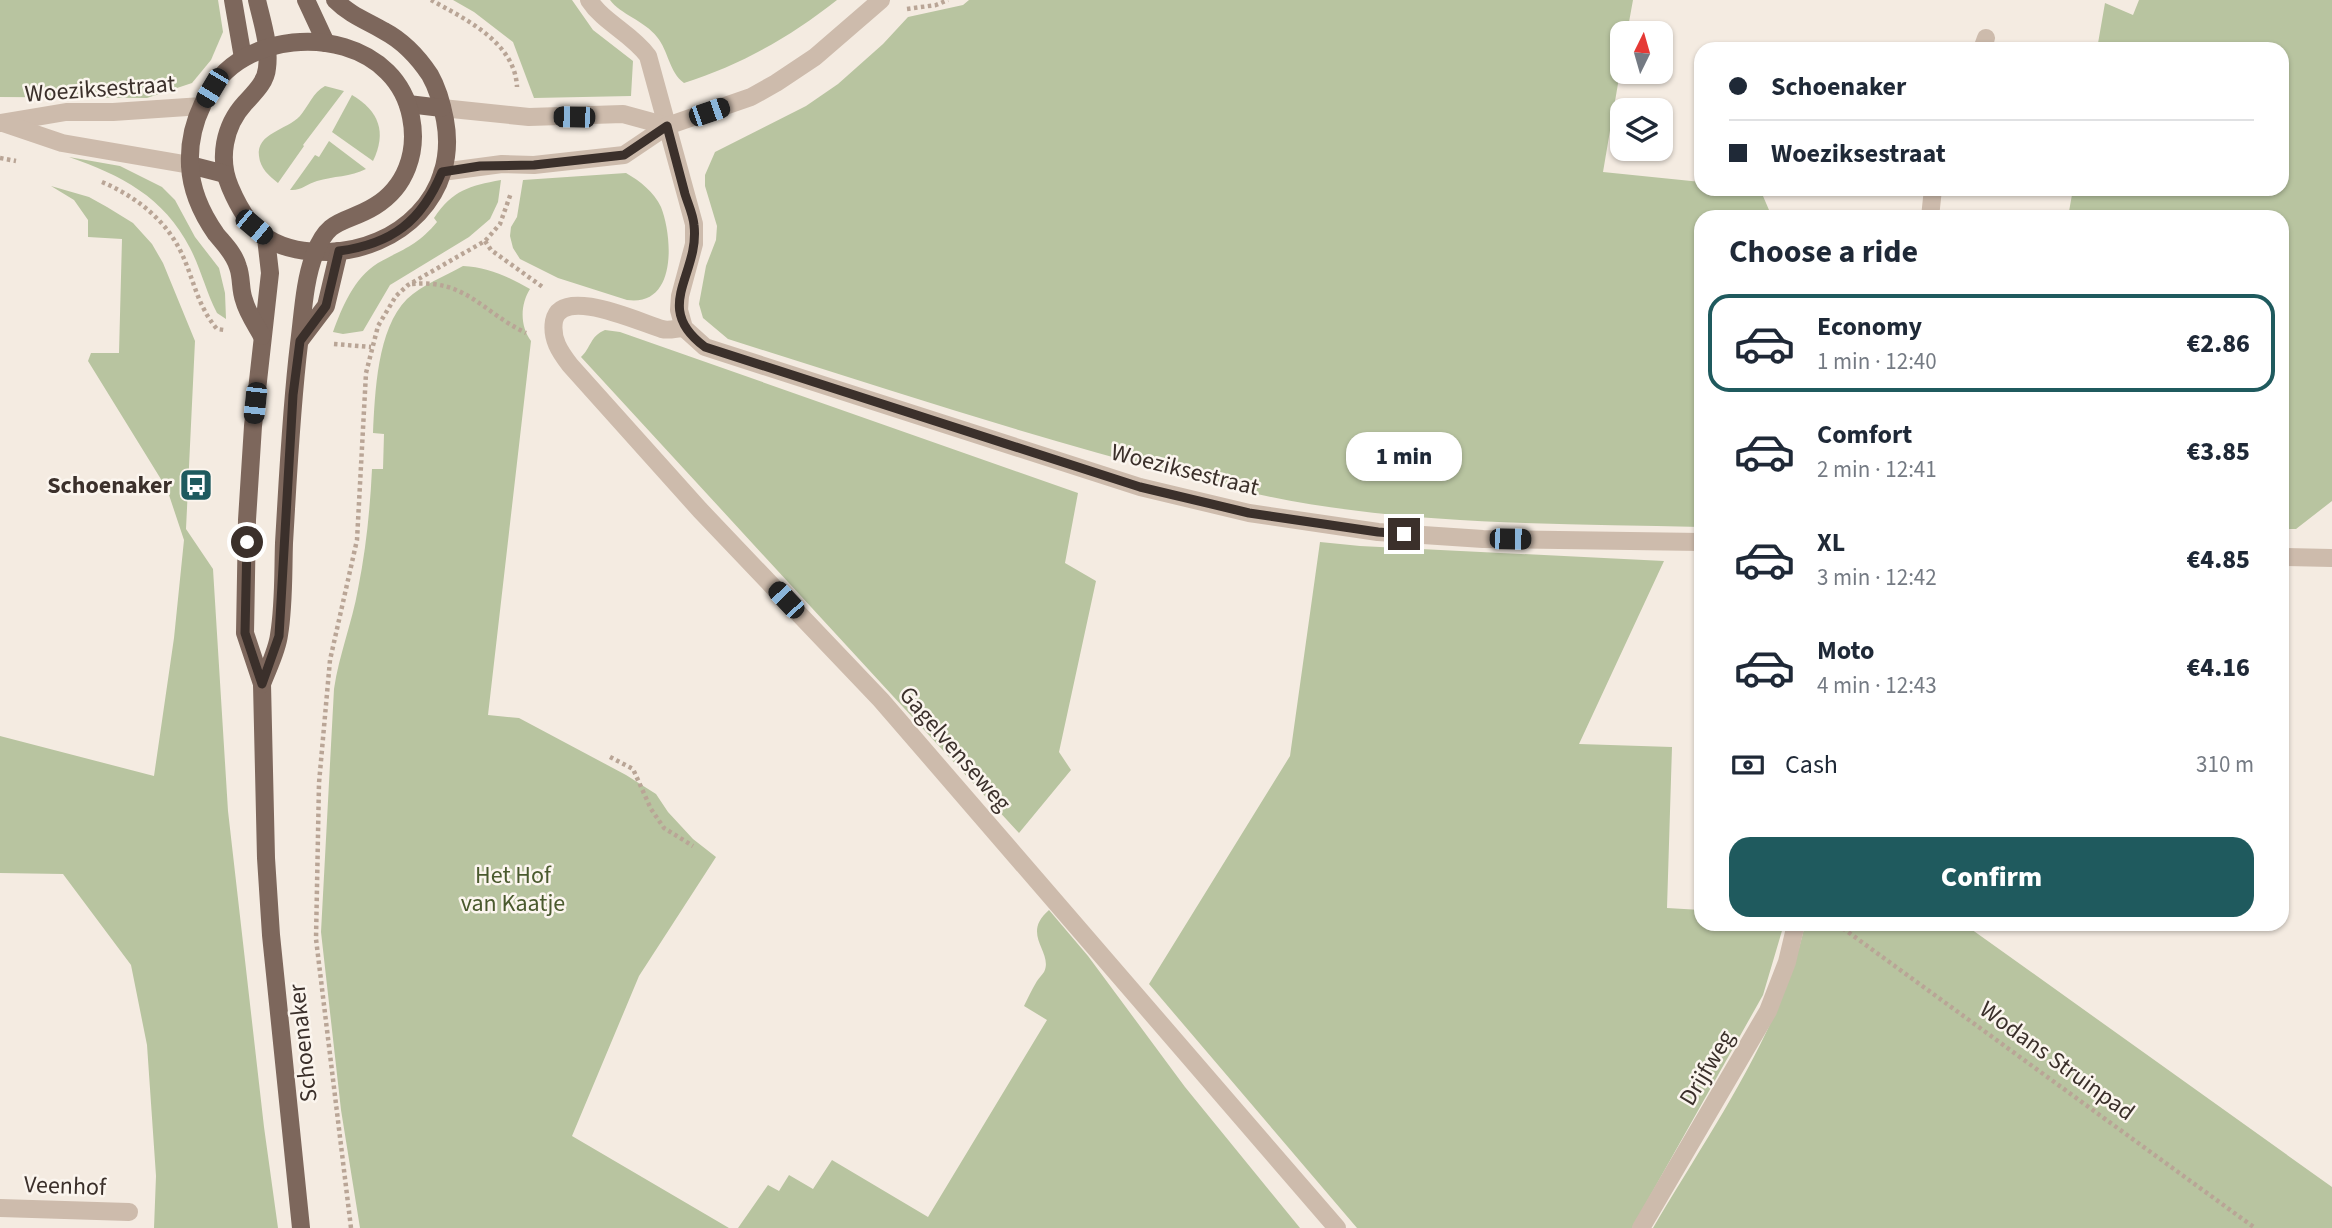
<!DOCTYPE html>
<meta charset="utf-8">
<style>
body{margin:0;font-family:"Source Sans 3",sans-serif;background:#f2f2f3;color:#1f2937;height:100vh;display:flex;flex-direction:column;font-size:26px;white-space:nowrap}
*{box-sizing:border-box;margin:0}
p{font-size:23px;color:#747a83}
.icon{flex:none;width:38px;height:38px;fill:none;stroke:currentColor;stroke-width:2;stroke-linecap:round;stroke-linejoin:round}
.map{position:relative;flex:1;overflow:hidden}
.sheet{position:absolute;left:1694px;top:210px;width:595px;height:721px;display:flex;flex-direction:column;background:#fff;border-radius:21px;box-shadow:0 2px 5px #0004}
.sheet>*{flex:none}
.guide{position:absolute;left:1694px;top:42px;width:595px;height:154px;border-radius:21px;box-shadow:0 2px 5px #0004;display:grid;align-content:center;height:154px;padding:0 35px;background:#fff}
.needle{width:46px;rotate:5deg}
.buttons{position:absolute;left:1610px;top:21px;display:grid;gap:14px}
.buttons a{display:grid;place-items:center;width:63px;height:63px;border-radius:14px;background:#fff;box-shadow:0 2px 5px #0004;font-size:35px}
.end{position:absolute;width:32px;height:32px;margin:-16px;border:9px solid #3b302b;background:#fff;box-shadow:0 0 0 4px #fff}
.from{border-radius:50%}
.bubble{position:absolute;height:49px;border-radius:21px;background:#fff;box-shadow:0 2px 5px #0004;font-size:23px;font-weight:800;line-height:49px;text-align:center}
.car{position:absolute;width:21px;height:42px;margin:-21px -10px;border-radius:9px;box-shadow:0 0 5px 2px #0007;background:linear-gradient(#222 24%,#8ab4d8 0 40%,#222 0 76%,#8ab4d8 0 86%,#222 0)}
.guide b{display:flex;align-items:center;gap:24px;height:66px;font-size:26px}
.guide b+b{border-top:2px solid #e0e1e3}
.guide i{width:18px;height:18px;background:#1f2937}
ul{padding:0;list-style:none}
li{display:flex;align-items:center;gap:21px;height:98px;margin:0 14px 10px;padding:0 21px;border:4px solid transparent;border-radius:21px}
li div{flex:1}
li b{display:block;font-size:26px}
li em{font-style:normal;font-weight:800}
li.on{border-color:#1f5a5e}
li>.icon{width:63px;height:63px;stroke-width:1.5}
h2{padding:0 35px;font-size:32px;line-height:84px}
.pay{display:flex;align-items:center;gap:18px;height:77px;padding:0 35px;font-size:26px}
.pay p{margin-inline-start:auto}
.button{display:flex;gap:14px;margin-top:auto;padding:14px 35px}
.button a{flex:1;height:80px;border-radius:21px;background:#1f5a5e;color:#fff;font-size:28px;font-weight:800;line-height:80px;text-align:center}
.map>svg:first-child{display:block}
</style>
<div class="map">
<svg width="2332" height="1228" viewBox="0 0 2332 1228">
<rect width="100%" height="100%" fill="#f4ebe1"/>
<!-- green -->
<g fill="#b8c4a0">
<polygon points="0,0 218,0 223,32 211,60 192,83 147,98 0,97"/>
<polygon points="453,0 572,0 593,30 633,61 631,96 534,98 513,42 474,12"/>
<path d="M610,0H837C790,37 741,65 684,83C669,72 669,52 657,37C645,21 620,14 610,0Z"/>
<path d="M969,0H1633L1627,33H1622V60L1603,172L1701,182V189H1760L1772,217H1701V527C1585,524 1467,525 1351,510C1265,500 1182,476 1098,453C974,418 851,378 728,339L703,318L699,304L706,266L716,240L717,226L705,186V175L715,152L806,106L838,84L883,44L908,17L963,5Z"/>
<polygon points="2139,0 2332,0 2332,501 2296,529 2282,529 2282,217 2068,217 2073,189 2282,189 2282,49 2097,49 2105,3 2133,15"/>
<path d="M325,86L344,91L303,145L304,146L278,183C269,176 260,168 259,156C256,133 287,130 300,116C308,107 313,92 325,86Z"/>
<path d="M352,95C379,111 387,132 373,161L332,132Z"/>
<path d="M329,141L366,169C351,177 333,176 317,181C307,184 301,191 290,190L315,155L319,157Z"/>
<path d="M69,157L120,166L162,187L175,200L195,237L219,268L225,293L226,319L217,313C206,292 201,269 190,248C164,197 121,175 69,157Z"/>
<path d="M626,173C640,181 654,192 661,207C673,238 677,307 627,300L558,278L520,259L513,248L510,236L511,227L517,217L523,180Z"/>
<path d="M501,180L498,202L490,219L469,237L390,285L363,331L343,334L333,332C342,307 354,278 378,263C403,249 417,246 437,222L434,218C453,190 469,186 501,180Z"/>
<polygon points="51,186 89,197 107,207 133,223 152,244 163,263 195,341 186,529 213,569 228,811 264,1127 278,1228 154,1228 156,1176 147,1045 131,965 63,874 0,873 0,736 154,776 174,638 184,540 167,489 88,361 91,353 119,353 122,239 88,237 88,220 74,200"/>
<path d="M463,266C488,267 509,277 530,289C520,305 520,326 531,341L488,715L519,718L626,775L656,794L668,812L693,839L716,857L639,976L572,1136L729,1228H360L341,1110L321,932L334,689C339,655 352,623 358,589C366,549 370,510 372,469H383L384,434L373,433C375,393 377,329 407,299C422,285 445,276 463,266Z"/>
<path d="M605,330L620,332L1078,493L1065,563L1096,581L1059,752L1071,770L1019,833L581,357C591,348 590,336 605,330Z"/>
<polygon points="1320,542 1360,546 1664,561 1579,744 1672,747 1667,908 1701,910 1701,924 1784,924 1763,995 1632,1228 1357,1228 1149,984 1290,756"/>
<path d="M1049,910L1088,956L1185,1087L1300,1228H738L768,1185L779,1191L789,1175L813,1189L832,1160L928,1217L1047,1020L1024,1006C1028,998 1032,989 1037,981C1039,978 1042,975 1044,972C1054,952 1020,935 1049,910Z"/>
<path d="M1805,924H1964L2332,1187V1228H1653C1708,1134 1782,1031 1805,924Z"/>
</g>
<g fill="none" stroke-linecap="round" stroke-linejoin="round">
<!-- path -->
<g stroke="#b9a596" stroke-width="4.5" stroke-dasharray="3.5 3.5" stroke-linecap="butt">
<path d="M431,0C465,19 515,42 517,87"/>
<polyline points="907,9 936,5 948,0"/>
<polyline points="0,158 16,161"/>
<path d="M102,182C133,195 164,218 180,250C194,278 196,304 217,329L224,330"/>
<polyline points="485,241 491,250 544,288"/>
<path d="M412,284C466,279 482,312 526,333"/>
<polyline points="334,344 371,347"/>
<polyline points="610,757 633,769 651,809 664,828 693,846"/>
<polyline points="1837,924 2255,1228"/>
<polyline points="351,1228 316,939 319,783 330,660 357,540 366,373 378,326 396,296 408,285 485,241 500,224 511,193"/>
</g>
<!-- minor -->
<g stroke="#cdbbac" stroke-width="18">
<path d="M589,0C604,23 631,33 648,56L694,224V244L680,296L679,310L684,328L705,347L1140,487L1249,513L1378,532L1483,539L1701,542"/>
<polyline points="1982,49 1986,38"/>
<polyline points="442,108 529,117 623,114 667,126"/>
<polyline points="1,123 66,112 113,112 202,106"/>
<polyline points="3,123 62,143 190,165"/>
<polyline points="442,172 502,164 534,165 624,155 667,126 751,97 776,83 815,57 881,0"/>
<polyline points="1930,217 1933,189"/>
<path d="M684,328C677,328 669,331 662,329C641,323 561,285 554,321C551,339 560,352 570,365L700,510L881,700L1337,1228"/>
<polyline points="2282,557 2332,558"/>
<polyline points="0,1208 129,1212"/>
<polyline points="1641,1228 1768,1011 1787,962 1796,924"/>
</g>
<!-- major -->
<g stroke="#7d675c" stroke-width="18">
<polyline points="233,0 243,58"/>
<path d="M257,0C262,22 270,45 267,68C266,82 254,93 245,103C224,126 218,159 230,187C238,206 249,227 267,238C286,250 306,252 328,252C399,250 459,195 445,120C442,104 438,89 430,75C418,57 403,41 384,31C367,21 350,15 335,0"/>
<polyline points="306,0 326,43"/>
<polyline points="408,104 442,108"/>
<polyline points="190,165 225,174"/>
<polyline points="266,238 270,273 253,426 247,520 245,633 262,684 266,858 271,935 301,1228"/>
<polyline points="301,339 326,306 339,251"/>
<path d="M262,684C268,668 277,651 279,635C284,606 283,573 284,543C288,477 291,410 299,344C303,314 304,281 315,253C329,216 346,224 375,206C406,187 418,152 411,117C397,43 303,24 244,58C208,78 188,125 190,165C191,189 202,214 216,234C224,244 234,253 238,267C242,278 240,290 244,300C247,312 256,325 262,336"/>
</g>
</g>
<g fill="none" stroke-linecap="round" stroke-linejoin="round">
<!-- route -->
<path stroke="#3b302b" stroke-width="9" d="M247,542L245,633L262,684L279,636L293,395L300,341L326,306L339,251C392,244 422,221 442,172L480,166L534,165L624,155L667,126C673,149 679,171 685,194C688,204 693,214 694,225C700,275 651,307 705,347L1140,487L1249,513L1378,532L1404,534"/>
</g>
<!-- icons -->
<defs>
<symbol id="bus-square" viewBox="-11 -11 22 22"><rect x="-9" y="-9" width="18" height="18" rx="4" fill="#1f5a5e" stroke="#fbf5ee"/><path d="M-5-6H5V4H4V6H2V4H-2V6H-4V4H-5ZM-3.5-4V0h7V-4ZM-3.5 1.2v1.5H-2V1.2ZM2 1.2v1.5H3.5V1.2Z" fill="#fff"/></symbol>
</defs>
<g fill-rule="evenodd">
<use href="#bus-square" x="177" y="466" width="38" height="38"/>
</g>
<g text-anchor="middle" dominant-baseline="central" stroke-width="5" stroke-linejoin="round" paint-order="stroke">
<!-- street labels -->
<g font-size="24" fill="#3b302b" stroke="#fbf5ee">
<text transform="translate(100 89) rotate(-4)">Woeziksestraat</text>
<text transform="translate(1185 470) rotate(14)">Woeziksestraat</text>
<text transform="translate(955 749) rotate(49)">Gagelvenseweg</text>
<text transform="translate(303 1043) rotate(-96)">Schoenaker</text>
<text transform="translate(2057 1061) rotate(36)">Wodans Struinpad</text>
<text transform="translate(1707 1068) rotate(-59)">Drijfweg</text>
<text transform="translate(65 1186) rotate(2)">Veenhof</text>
</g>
<!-- poi labels -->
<g font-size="24" font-weight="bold" fill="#3b302b" stroke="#fbf5ee" text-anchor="end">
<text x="172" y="485">Schoenaker</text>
</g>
<!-- park labels -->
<g font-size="24" fill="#4a5a2e" stroke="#fbf5ee">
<text x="513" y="875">Het Hof<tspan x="513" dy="28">van Kaatje</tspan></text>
</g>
</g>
</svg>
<div class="buttons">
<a><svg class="needle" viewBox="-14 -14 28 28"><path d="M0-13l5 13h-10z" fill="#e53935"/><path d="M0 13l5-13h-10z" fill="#747a83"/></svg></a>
<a><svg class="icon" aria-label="layers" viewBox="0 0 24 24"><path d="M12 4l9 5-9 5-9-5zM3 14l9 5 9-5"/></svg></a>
</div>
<i class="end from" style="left:247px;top:542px"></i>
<i class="end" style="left:1404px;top:534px"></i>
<div class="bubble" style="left:1346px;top:432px;width:116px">1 min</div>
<i class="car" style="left:212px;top:88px;rotate:211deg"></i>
<i class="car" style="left:709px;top:112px;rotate:71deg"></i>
<i class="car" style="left:574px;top:117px;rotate:271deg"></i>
<i class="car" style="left:254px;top:227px;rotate:130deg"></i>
<i class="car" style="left:255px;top:403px;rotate:186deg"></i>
<i class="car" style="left:1510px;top:539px;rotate:91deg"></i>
<i class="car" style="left:786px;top:600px;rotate:317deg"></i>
<div class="guide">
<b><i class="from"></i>Schoenaker</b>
<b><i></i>Woeziksestraat</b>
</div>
<section class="sheet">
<h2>Choose a ride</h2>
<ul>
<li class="on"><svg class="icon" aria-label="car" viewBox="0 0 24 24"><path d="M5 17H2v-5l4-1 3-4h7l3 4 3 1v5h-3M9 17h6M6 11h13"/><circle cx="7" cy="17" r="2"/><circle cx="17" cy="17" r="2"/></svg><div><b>Economy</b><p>1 min · 12:40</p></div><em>€2.86</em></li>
<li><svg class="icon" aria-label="car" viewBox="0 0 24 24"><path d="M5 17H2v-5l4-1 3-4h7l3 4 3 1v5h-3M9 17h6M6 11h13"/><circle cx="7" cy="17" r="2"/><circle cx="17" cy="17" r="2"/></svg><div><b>Comfort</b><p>2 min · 12:41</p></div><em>€3.85</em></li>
<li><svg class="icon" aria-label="car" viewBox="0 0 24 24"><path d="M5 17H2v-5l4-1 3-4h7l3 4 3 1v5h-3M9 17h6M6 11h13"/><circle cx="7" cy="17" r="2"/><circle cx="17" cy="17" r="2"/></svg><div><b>XL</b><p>3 min · 12:42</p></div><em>€4.85</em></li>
<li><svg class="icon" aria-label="car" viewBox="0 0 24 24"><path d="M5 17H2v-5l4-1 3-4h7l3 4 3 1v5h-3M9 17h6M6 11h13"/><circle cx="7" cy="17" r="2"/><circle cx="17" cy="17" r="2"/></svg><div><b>Moto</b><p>4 min · 12:43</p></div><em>€4.16</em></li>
</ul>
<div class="pay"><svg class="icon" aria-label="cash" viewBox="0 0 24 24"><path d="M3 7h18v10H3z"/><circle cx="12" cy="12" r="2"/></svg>Cash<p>310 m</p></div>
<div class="button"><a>Confirm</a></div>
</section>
</div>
